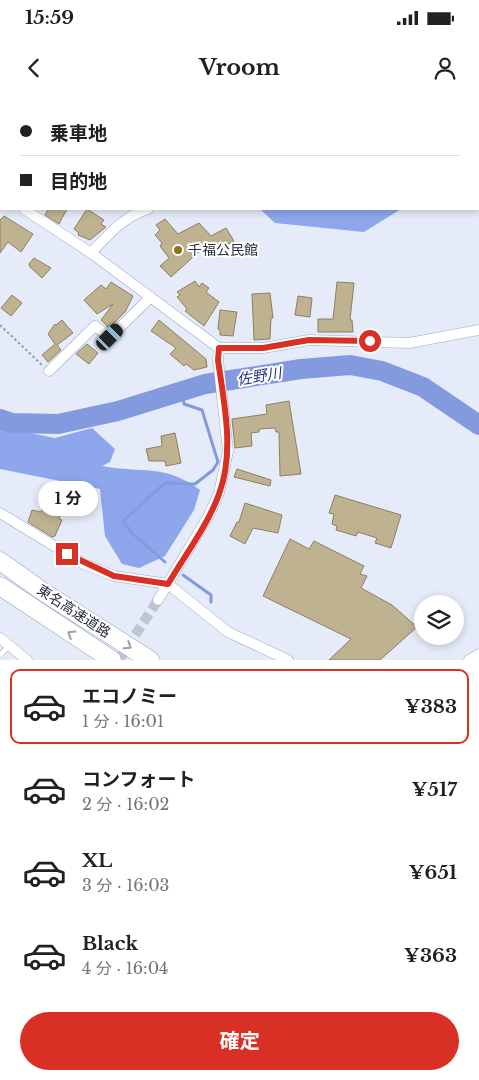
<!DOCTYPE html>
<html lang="ja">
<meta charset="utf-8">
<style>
body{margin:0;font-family:"Libre Baskerville","Noto Sans JP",serif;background:#f2f2f2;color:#202124;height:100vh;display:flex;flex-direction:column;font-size:19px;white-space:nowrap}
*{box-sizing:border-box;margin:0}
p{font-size:16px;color:#757577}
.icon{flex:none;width:28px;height:28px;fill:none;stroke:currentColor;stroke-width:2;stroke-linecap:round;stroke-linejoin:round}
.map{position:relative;height:560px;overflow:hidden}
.details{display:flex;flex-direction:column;background:#fff;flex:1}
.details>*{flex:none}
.hud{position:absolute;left:0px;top:0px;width:480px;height:110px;box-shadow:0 2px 8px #0003;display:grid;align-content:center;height:110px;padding:0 20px;background:#fff}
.controls{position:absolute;left:414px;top:495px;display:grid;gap:10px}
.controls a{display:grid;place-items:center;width:50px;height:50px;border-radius:50%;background:#fff;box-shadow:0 2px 8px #0003;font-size:25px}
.end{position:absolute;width:22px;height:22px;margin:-11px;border:6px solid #d93025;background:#fff;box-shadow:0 0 0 2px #fff}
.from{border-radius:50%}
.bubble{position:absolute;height:35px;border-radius:18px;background:#fff;box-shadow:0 2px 8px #0003;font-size:16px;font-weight:700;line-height:35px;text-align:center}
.car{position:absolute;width:15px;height:30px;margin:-15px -8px;border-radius:6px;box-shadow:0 0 4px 1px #0007;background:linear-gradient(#222 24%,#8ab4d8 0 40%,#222 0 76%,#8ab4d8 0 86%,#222 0)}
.hud b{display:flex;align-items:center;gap:18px;height:48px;font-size:19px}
.hud b+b{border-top:1px solid #e0e0e0}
.hud i{width:12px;height:12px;background:#202124}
ul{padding:9px 0 0;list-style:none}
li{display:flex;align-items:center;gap:15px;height:75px;margin:0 10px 8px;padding:0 10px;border:2px solid transparent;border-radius:10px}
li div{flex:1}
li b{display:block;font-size:19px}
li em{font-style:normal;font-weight:700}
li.selected{border-color:#d93025}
li>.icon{width:45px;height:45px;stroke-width:1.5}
.button{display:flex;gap:10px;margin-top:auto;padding:10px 20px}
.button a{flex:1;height:58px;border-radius:30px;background:#d93025;color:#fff;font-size:20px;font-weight:700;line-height:58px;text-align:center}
.status{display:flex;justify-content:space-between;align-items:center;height:35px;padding:0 25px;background:#fff;direction:ltr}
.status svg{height:14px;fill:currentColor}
header{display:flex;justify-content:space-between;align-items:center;height:65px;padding:0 20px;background:#fff;font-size:22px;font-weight:700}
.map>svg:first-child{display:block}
</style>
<div class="status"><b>15:59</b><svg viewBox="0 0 49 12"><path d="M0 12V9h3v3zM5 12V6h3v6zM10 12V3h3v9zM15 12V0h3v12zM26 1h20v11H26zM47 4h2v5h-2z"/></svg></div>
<header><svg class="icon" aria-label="back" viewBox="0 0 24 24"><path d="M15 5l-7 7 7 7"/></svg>Vroom<svg class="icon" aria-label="person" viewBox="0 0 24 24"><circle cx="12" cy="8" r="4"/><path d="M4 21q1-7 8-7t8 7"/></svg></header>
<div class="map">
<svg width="479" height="560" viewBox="0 0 479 560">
<rect width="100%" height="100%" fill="#e5ebf9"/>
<!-- forest -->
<g fill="#8ea6eb">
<polygon points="231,0 479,0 479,74 479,1"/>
<polygon points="260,109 401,109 364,132 275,123"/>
<path d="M0,327L55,338L92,328L115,349L110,362L102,366C143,374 164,363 200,390L194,410L165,456L139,468L122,464L105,436L100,389L0,369Z"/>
</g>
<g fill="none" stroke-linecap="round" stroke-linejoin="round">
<!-- stream -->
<g stroke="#839adf" stroke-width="3">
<polyline points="165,462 131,432 123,421 165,383 195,384 213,370 218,362 202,310 184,304 182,291"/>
<polyline points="183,475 211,495 211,502"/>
</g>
<!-- river -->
<polyline stroke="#839adf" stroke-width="20" points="0,319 12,323 58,324 118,311 205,284 301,269 350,265 382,271 423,287 479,325"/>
</g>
<!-- building -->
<g fill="#beb290" stroke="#8c805f">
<polygon points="48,109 67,109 59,124 45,115"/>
<polygon points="87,109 104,120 101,124 106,127 90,140 78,135 79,133 74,129"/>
<polygon points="4,116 33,134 21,152 8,142 0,153 0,120"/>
<polygon points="165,119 178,134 199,123 211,136 226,128 234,141 206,156 202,149 171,177 160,166 169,158 160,146 162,143 155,135 160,130 156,125"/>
<polygon points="34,158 51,168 42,178 30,167 29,164"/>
<polygon points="195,181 199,187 202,183 209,188 206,192 219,202 204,226 185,211 187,209 177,197 180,195 177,192"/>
<polygon points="111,182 133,196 125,212 109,228 101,220 113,204 97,214 84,200 101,185 106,189"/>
<polygon points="337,182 354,183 350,220 352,220 353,232 318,232 318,219 333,219"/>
<polygon points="270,193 273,218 271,218 270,239 254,240 252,194"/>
<polygon points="12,195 22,203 11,216 1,208"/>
<polygon points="298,196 312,198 310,217 295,215"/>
<polygon points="220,210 237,212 233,236 220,235 220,230 218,229"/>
<polygon points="62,220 73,233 57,245 61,250 48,262 42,255 55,244 48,234 55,224 56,225"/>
<polygon points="159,220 206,259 207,267 194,270 186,264 184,266 170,254 176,248 151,231"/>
<polygon points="87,244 98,253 89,264 76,254"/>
<polygon points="289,301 301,374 280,376 279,332 276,332 275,328 259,329 259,332 251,333 252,346 235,348 232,319 267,314 266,305"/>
<polygon points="175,333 181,363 166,366 165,361 149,361 146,349 162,346 161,336"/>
<polygon points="237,369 271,380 270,386 234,377"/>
<polygon points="59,390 68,392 59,419 62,420 55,436 52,437 28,422 32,410 41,412 50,395 56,397"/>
<polygon points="335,395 401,415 391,448 375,443 377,438 358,432 356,436 336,430 337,426 332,424 334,414 329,413"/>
<polygon points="245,403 282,415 278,433 253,428 245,444 230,436 237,422 239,422"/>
<polygon points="290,439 309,449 314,441 364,466 360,474 367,476 361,488 392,505 417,527 380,560 329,560 351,539 263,496"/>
</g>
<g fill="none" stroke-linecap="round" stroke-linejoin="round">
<!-- minor-tunnel -->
<polyline stroke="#bfc5d3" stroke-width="10" stroke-dasharray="10 5" stroke-linecap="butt" points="119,560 158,500"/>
<defs>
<polyline id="service" points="0,555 9,546"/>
<g id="minor">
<polyline points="62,1 63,0"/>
<polyline points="381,1 383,0"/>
<polyline points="0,105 1,103"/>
<polyline points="24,109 91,153 219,248 263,248 309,240 409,243 479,230"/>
<path d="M91,153C109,134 123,117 148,109"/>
<polyline points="49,271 95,226 110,237 151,197"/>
<polyline points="0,413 82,463 114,476 168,484 228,532 288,560"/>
<polyline points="158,500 209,415 219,393 228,351 218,260 219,248"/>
<polyline points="0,538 27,560"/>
<polyline points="469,560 479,554"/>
</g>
<g id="motorway">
<polyline points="0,461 45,493 150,560"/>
<polyline points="0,486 112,560"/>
</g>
</defs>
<!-- service casing -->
<use href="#service" stroke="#9ba7c8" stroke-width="6"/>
<!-- minor casing -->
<use href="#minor" stroke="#9ba7c8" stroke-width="11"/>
<!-- motorway casing -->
<use href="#motorway" stroke="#9ba7c8" stroke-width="19"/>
<!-- path -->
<polyline stroke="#969ba9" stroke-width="2" stroke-dasharray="2.5 2.5" stroke-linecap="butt" points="0,225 42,265"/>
<!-- service -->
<use href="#service" stroke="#fff" stroke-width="5"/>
<!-- minor -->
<use href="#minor" stroke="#fff" stroke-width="10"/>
<!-- motorway -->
<use href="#motorway" stroke="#fff" stroke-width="18"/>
</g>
<!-- one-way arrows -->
<defs><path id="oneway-chevron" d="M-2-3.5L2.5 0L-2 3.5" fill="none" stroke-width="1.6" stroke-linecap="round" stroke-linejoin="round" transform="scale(1.25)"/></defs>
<g stroke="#9ea0a6">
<use href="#oneway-chevron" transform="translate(71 534) rotate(-148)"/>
<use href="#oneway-chevron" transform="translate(128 546) rotate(33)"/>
</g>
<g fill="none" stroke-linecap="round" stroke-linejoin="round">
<!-- route -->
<path stroke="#d93025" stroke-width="6" d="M67,454L114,476L168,484C185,455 208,425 219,394C235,352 224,303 218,260L219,248H263L309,240L370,241"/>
</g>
<!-- markers -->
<circle fill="#8f7318" stroke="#fff" stroke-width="2" cx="178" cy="150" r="5"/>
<g text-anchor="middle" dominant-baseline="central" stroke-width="4" stroke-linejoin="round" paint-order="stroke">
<!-- poi labels -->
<g font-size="14" fill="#282c39" stroke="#fff" text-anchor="start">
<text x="188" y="150">千福公民館</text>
</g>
<!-- street labels -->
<g font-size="14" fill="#282c39" stroke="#fff">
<text transform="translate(74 511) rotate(33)">東名高速道路</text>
</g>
<!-- water labels -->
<g font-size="15" font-style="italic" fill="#223382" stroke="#fff">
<text transform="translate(259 276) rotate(-9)">佐野川</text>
</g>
</g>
</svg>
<div class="controls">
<a><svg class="icon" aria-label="layers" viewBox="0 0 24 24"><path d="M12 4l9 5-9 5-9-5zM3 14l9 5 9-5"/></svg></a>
</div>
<i class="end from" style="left:370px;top:241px"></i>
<i class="end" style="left:67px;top:454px"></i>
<div class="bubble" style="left:38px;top:381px;width:60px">1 分</div>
<i class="car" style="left:110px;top:237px;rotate:45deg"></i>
<div class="hud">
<b><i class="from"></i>乗車地</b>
<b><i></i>目的地</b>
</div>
</div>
<section class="details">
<ul>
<li class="selected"><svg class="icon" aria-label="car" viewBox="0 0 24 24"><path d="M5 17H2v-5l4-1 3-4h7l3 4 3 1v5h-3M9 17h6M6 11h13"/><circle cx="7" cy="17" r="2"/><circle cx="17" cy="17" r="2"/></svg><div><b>エコノミー</b><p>1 分 · 16:01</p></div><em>¥383</em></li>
<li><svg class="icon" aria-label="car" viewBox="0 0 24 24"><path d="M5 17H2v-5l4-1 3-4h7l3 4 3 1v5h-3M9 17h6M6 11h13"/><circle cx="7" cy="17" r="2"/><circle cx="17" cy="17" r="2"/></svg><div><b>コンフォート</b><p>2 分 · 16:02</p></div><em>¥517</em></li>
<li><svg class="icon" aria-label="car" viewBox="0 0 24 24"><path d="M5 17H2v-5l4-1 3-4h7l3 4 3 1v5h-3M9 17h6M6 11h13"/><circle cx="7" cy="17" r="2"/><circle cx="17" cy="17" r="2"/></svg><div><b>XL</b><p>3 分 · 16:03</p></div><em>¥651</em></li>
<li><svg class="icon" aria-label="car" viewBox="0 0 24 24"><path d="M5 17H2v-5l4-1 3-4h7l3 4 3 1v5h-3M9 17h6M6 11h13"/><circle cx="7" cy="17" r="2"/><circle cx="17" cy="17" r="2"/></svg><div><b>Black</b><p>4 分 · 16:04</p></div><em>¥363</em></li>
</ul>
<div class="button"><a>確定</a></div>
</section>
